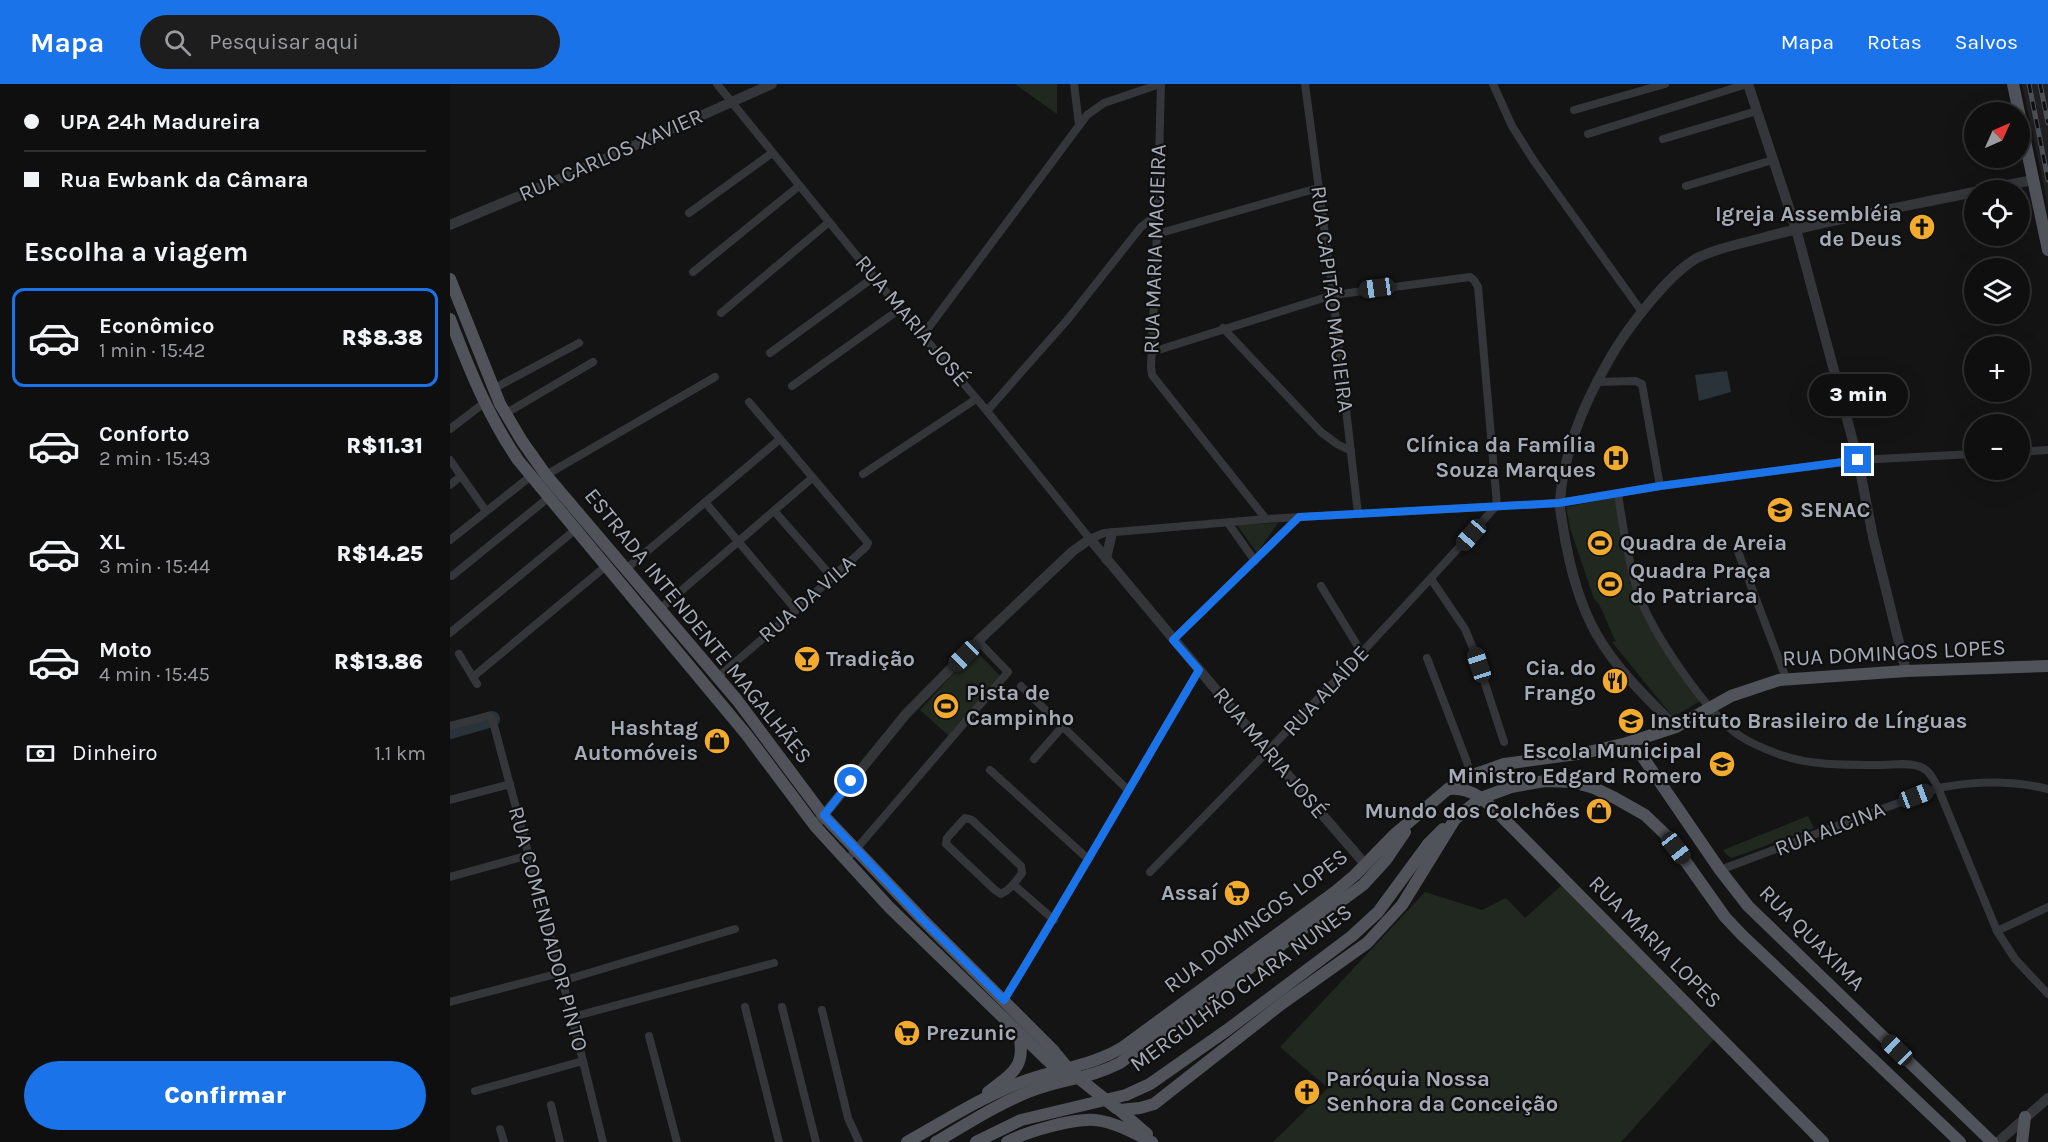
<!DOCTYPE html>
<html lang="pt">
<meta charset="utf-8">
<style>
body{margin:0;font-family:Karla,sans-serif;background:#1d1d1e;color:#f1f3f6;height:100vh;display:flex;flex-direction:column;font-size:22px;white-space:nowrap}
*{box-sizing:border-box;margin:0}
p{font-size:20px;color:#9b9c9f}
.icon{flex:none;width:33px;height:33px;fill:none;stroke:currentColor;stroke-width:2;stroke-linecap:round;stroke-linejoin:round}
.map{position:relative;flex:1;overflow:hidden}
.panel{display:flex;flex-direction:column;background:#0f0f10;width:450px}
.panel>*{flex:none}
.hud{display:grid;align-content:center;height:132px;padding:0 24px;background:#0f0f10}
.needle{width:39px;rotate:45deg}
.fabs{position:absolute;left:1514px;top:18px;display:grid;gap:12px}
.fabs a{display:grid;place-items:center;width:66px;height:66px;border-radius:50%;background:#0f0f10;box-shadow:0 6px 24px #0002,0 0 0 2px #2f2f30;font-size:30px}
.end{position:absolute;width:27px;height:27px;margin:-14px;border:8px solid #1a73e8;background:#fff;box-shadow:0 0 0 3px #fff}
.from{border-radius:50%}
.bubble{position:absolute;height:42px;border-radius:21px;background:#0f0f10;box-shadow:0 6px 24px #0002,0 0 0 2px #2f2f30;font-size:20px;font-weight:800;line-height:42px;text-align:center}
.car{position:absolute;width:18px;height:36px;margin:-18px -9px;border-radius:8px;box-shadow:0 0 4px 2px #0007;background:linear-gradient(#222 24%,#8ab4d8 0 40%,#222 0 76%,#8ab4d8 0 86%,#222 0)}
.hud b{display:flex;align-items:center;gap:21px;height:57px;font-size:22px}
.hud b+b{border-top:2px solid #2f2f30}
.hud i{width:15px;height:15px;background:#f1f3f6}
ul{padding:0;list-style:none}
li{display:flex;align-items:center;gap:18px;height:99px;margin:0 12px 9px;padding:0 12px;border:3px solid transparent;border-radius:12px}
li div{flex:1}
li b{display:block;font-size:22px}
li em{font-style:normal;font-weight:800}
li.current{border-color:#1a73e8}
li>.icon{width:54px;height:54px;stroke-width:1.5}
h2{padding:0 24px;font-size:27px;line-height:72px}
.pay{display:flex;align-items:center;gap:15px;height:66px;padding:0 24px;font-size:22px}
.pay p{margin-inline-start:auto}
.cta{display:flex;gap:12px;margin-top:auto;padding:12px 24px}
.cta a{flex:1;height:69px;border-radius:36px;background:#1a73e8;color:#fff;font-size:24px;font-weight:800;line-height:69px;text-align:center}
header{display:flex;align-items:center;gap:36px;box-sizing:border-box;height:84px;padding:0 30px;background:#1a73e8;color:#fff}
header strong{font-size:28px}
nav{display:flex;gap:33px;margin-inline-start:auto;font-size:21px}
.search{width:420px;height:54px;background:#1d1d1e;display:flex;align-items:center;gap:15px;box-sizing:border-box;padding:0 21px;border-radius:33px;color:#9b9c9f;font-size:22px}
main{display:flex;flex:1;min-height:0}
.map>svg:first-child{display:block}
</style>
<header>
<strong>Mapa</strong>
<div class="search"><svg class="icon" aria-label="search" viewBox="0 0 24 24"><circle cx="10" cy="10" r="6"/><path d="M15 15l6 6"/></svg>Pesquisar aqui</div>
<nav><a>Mapa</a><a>Rotas</a><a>Salvos</a></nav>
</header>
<main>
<section class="panel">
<div class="hud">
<b><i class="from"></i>UPA 24h Madureira</b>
<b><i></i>Rua Ewbank da Câmara</b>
</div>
<h2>Escolha a viagem</h2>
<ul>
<li class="current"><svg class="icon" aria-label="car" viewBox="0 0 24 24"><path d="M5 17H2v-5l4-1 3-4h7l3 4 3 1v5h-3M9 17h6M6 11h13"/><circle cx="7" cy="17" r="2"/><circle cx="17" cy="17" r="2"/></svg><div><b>Econômico</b><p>1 min · 15:42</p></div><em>R$8.38</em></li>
<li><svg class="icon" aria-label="car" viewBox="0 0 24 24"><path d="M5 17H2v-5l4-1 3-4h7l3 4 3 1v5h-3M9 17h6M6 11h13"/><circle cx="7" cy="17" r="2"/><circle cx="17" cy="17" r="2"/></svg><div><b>Conforto</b><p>2 min · 15:43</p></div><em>R$11.31</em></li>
<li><svg class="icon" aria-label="car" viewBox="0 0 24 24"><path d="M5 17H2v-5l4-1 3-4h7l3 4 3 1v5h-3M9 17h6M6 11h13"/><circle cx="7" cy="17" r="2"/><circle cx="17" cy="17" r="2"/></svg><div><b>XL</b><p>3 min · 15:44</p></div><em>R$14.25</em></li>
<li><svg class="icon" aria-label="car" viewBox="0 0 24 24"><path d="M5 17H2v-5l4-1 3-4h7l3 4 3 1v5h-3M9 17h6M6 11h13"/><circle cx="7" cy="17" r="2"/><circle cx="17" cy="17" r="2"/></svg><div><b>Moto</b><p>4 min · 15:45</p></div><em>R$13.86</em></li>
</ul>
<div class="pay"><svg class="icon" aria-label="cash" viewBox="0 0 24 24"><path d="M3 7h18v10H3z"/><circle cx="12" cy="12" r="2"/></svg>Dinheiro<p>1.1 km</p></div>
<div class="cta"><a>Confirmar</a></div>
</section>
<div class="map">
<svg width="1598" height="1058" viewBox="0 0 1598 1058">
<rect width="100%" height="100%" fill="#141415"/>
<!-- built -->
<polygon fill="#202022" points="1572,0 1598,0 1598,121"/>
<!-- green -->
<g fill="#202820">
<polygon points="565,0 607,0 607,30"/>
<path d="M1165,413C1172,449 1178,497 1192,529C1206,561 1232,589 1252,616L1223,633L1162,558L1166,557C1159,546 1153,522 1144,515L1120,444L1116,423Z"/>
<polygon points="828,439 807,469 787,441"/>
<polygon points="525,566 550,592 499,652 470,626"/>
<polygon points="1358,732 1364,744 1282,774 1277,771 1273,766"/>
<polygon points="1113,800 1265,954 1171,1058 823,1058 878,1004 830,963 975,808 1032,826 1056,814 1075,834"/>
</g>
<!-- water -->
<polygon fill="#2a3339" points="1277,287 1281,308 1249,317 1245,291"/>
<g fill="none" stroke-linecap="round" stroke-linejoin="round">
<!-- river -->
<polyline stroke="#2a3339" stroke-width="16" points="0,647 42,635"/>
<!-- minor -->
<g stroke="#35363a" stroke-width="8">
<polyline points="267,0 450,225 537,327 640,455 654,449 816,435 1109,419 1210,402 1408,376 1524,370"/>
<polyline points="624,0 629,41"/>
<polyline points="711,0 707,150 701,283 702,291 816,435"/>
<polyline points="855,0 883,211 908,430"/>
<polyline points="1043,0 1062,42 1084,77 1192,228"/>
<polyline points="1124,26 1215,0"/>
<polyline points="1138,50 1297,0"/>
<polyline points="1213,55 1307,27"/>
<polyline points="1236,102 1323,76"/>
<polyline points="239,129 322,69"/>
<polyline points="707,150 868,104"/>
<polyline points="243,188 349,102"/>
<polyline points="271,229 379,138"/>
<polyline points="773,244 871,348 887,360 901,367"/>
<polyline points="473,251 637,31 654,19 710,0"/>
<polyline points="320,269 424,193"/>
<polyline points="1146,298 1185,297 1192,300 1210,402"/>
<polyline points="342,302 450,225"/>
<polyline points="43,305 129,259"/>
<polyline points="537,327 618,235 691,143 708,130"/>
<polyline points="55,330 143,278"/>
<polyline points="0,345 34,319"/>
<polyline points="1569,368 1598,366"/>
<polyline points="0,376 36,427"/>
<polyline points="413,390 526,315"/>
<polyline points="96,391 265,293"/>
<polyline points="0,401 11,392"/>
<path d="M1168,410C1173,443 1178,476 1188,508C1199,545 1257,630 1290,652C1302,660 1317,666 1331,671C1363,682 1397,681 1430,681C1443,681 1459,678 1471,683C1480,687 1484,696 1488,704L1547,847L1565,875L1598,910"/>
<polyline points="255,418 346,526"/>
<polyline points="325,428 382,493"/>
<polyline points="778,439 805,477"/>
<polyline points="0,456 81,392"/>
<polyline points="1287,465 1336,594"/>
<polyline points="176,485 330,355"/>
<polyline points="2,492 98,414"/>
<polyline points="981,495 1015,545 1025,569 1054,658"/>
<polyline points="871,502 912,569"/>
<polyline points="210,525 362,394"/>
<polyline points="0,549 125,446"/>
<polyline points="723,556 849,433"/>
<polyline points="9,570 27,600"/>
<polyline points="977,574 1017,678 1020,692"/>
<polyline points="23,593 156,482"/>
<polyline points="268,593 346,526 416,463 418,459 299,318"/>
<polyline points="571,602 678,706"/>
<polyline points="0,642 39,632 42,634 122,933 153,1058"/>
<polyline points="584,675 613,642"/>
<polyline points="540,686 637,774"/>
<polyline points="0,716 60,700"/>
<path d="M515,734L522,736L571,782L572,789C566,797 561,805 551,810L545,806L496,760L497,754Z"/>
<polyline points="402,770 558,588 528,557"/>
<path d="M1270,786L1488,704C1524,697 1562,696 1598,705"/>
<path d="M700,788C818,668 935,547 1047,421L1028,203L1024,196L1020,193L883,211L702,268"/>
<polyline points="0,793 79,771"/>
<polyline points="564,801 604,836"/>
<polyline points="1547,847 1598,823"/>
<polyline points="112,897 285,845"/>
<path d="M554,916C621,807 684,696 749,586"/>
<polyline points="0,918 110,889"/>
<polyline points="295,923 329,1058"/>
<polyline points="332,923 366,1058"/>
<polyline points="372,926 398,1034 409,1058"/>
<polyline points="122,933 324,879"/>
<polyline points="199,952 227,1058"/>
<polyline points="25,1007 133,977"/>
<polyline points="101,1021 110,1058"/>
<polyline points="50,1045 54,1058"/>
</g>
<!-- tertiary -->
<g stroke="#35363a" stroke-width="10">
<polyline points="1298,0 1346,145 1408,376 1423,453 1456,587"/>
<polyline points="1531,106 1583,96"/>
<polyline points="0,141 114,93 322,0"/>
<polyline points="656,475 662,449"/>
<path d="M1226,643C1198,615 1167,586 1147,551C1128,518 1119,481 1113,443C1112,435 1109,425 1110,416C1114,367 1134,319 1159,276C1175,247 1218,190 1247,174C1267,164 1290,160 1312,154C1381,135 1453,123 1524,108"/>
<polyline points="369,737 456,630 528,557 623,467 640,455 818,668 915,780"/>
<polyline points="1548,1058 1598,1014"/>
</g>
<!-- primary -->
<g stroke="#505359" stroke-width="12">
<polyline points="1563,0 1598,166"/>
<polyline points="0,195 50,320 72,357 96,391 287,616 373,731 472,835 603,966 621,988"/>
<path d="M0,235C19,285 38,332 68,376L296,650L365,742L439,823L595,974L603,981L616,984"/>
<polyline points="1177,659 1192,672 1270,786 1298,822 1542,1058"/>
<path d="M999,705C1027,702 1044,726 1063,744L1373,1058"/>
<path d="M538,1008C564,988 576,983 569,949"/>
<polyline points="667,1024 697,1050"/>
<polyline points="670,1026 690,1024 704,1020 830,921 917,859 952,821 1005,735 1031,714 1061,703 1095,697 1123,698 1144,704 1165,714 1195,731 1219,754 1275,833 1292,851 1510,1058"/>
<path d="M457,1058C495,1037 531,1013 572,998C606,985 642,982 673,963L886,807L905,791L945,750L998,705L1020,692L1054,680L1134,669L1177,659L1226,643L1281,612L1329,596L1456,587L1598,582"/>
<path d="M486,1058C517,1040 547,1020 581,1007C611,995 639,995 670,979L913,801L936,776L955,748"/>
<polyline points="526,1058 571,1036 676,1011 700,1000 777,946 902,852 928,828 978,760 993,745"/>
<path d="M557,1058C576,1048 623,1034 645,1036C665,1038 684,1049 702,1058"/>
<polyline points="1572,1058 1575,1033"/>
</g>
<defs>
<g id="rail">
<polyline points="1579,0 1598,96"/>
<polyline points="1590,0 1598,39"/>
</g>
</defs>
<!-- rail casing -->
<use href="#rail" stroke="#4b4e53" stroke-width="5"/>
<!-- rail -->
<use href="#rail" stroke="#0f0f10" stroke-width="3" stroke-dasharray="9" stroke-linecap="butt"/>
<!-- primary-bridge -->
<polyline stroke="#505359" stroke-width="12" points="626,992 666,1024"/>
</g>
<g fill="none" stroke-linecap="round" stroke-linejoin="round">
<!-- route -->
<path stroke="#1a73e8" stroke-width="8" d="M401,697L374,731L472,835L554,916C621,807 684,696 749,586L723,556L849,433L1109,419L1210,402L1408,376"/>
</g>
<!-- icons -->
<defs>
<symbol id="church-disc" viewBox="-11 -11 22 22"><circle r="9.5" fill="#f3ab2e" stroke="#0f0f10"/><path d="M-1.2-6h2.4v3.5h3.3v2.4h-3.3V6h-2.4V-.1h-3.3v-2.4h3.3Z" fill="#111"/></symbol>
<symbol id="hospital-disc" viewBox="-11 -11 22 22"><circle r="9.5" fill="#f3ab2e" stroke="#0f0f10"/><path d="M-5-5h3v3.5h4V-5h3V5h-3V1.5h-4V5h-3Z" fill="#111"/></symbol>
<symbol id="school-disc" viewBox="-11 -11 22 22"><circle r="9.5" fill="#f3ab2e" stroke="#0f0f10"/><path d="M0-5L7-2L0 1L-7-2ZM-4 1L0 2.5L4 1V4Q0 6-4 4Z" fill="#111"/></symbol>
<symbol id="stadium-disc" viewBox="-11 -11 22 22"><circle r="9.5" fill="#f3ab2e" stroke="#0f0f10"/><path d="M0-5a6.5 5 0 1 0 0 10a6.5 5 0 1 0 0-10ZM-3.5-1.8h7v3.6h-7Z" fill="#111"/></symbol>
<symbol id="bar-disc" viewBox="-11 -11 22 22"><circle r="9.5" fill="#f3ab2e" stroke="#0f0f10"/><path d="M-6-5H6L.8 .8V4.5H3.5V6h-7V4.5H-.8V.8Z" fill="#111"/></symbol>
<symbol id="restaurant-disc" viewBox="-11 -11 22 22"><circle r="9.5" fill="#f3ab2e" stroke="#0f0f10"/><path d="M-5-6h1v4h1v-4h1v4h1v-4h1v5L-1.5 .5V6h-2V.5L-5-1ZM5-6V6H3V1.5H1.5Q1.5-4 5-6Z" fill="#111"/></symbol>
<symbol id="shop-disc" viewBox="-11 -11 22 22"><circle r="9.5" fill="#f3ab2e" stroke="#0f0f10"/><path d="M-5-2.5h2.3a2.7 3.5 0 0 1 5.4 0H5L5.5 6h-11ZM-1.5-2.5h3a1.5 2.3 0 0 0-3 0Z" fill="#111"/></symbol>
<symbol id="supermarket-disc" viewBox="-11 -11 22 22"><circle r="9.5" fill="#f3ab2e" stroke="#0f0f10"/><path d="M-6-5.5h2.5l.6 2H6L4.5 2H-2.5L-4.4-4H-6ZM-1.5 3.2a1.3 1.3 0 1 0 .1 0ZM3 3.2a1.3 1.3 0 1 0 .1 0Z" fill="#111"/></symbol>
</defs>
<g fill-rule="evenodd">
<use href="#church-disc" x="1457" y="128" width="30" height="30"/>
<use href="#hospital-disc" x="1151" y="359" width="30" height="30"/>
<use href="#school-disc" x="1315" y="411" width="30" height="30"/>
<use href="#stadium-disc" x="1135" y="444" width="30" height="30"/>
<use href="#stadium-disc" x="1145" y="485" width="30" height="30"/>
<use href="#bar-disc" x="342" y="560" width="30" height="30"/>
<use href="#restaurant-disc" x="1150" y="582" width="30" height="30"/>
<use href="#stadium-disc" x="481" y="607" width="30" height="30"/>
<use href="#school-disc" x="1166" y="622" width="30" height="30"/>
<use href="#shop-disc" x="252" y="642" width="30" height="30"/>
<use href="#school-disc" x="1257" y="665" width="30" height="30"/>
<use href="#shop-disc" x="1134" y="712" width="30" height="30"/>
<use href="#supermarket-disc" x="772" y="794" width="30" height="30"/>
<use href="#supermarket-disc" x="442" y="934" width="30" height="30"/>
<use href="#church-disc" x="842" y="993" width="30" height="30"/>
</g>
<g text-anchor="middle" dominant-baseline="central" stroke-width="4.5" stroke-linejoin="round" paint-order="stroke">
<!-- street labels -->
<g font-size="22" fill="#a5abb6" stroke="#0f0f10">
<text transform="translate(161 71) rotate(-24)">RUA CARLOS XAVIER</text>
<text transform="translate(705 165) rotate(-88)">RUA MARIA MACIEIRA</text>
<text transform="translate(882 215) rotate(83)">RUA CAPITÃO MACIEIRA</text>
<text transform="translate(462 237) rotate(50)">RUA MARIA JOSÉ</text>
<text transform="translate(357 515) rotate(-41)">RUA DA VILA</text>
<text transform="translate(248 542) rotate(51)">ESTRADA INTENDENTE MAGALHÃES</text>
<text transform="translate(1444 569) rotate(-3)">RUA DOMINGOS LOPES</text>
<text transform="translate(876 607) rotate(-47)">RUA ALAÍDE</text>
<text transform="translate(820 669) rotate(50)">RUA MARIA JOSÉ</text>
<text transform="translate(1380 745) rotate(-21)">RUA ALCINA</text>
<text transform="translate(806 837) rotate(-37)">RUA DOMINGOS LOPES</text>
<text transform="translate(98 845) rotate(75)">RUA COMENDADOR PINTO</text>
<text transform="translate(1362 854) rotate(45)">RUA QUAXIMA</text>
<text transform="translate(1205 858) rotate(45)">RUA MARIA LOPES</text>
<text transform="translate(791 904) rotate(-36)">MERGULHÃO CLARA NUNES</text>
</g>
<!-- poi labels -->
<g font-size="22" font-weight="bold" fill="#a5abb6" stroke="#0f0f10" text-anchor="start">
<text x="1452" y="130" text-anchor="end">Igreja Assembléia<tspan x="1452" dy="25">de Deus</tspan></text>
<text x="1146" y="361" text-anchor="end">Clínica da Família<tspan x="1146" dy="25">Souza Marques</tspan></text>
<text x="1350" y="426">SENAC</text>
<text x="1170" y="459">Quadra de Areia</text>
<text x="1180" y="487">Quadra Praça<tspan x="1180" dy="25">do Patriarca</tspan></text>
<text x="376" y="575">Tradição</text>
<text x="1146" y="584" text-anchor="end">Cia. do<tspan x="1146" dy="25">Frango</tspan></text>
<text x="516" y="609">Pista de<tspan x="516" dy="25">Campinho</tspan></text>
<text x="1200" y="637">Instituto Brasileiro de Línguas</text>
<text x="248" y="644" text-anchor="end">Hashtag<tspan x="248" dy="25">Automóveis</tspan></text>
<text x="1252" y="667" text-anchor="end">Escola Municipal<tspan x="1252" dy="25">Ministro Edgard Romero</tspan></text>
<text x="1130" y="727" text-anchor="end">Mundo dos Colchões</text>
<text x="768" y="809" text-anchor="end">Assaí</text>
<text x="476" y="949">Prezunic</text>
<text x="876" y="995">Paróquia Nossa<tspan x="876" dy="25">Senhora da Conceição</tspan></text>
</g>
</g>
</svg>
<div class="fabs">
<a><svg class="needle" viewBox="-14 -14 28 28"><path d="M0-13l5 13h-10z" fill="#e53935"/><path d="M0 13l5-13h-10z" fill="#9b9c9f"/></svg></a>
<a><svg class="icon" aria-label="locate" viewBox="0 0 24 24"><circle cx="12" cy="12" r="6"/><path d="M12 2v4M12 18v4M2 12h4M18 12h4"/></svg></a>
<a><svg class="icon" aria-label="layers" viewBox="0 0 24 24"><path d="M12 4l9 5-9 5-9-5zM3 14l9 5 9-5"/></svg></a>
<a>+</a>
<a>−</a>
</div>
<i class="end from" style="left:401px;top:697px"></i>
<i class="end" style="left:1408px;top:376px"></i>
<div class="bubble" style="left:1359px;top:290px;width:99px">3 min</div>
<i class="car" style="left:927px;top:204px;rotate:262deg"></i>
<i class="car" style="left:1021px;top:451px;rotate:221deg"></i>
<i class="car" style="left:514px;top:572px;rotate:225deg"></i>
<i class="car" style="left:1029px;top:581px;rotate:342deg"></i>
<i class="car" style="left:1466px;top:712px;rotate:69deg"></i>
<i class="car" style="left:1226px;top:764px;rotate:142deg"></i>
<i class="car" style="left:1447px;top:966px;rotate:314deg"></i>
</div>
</main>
